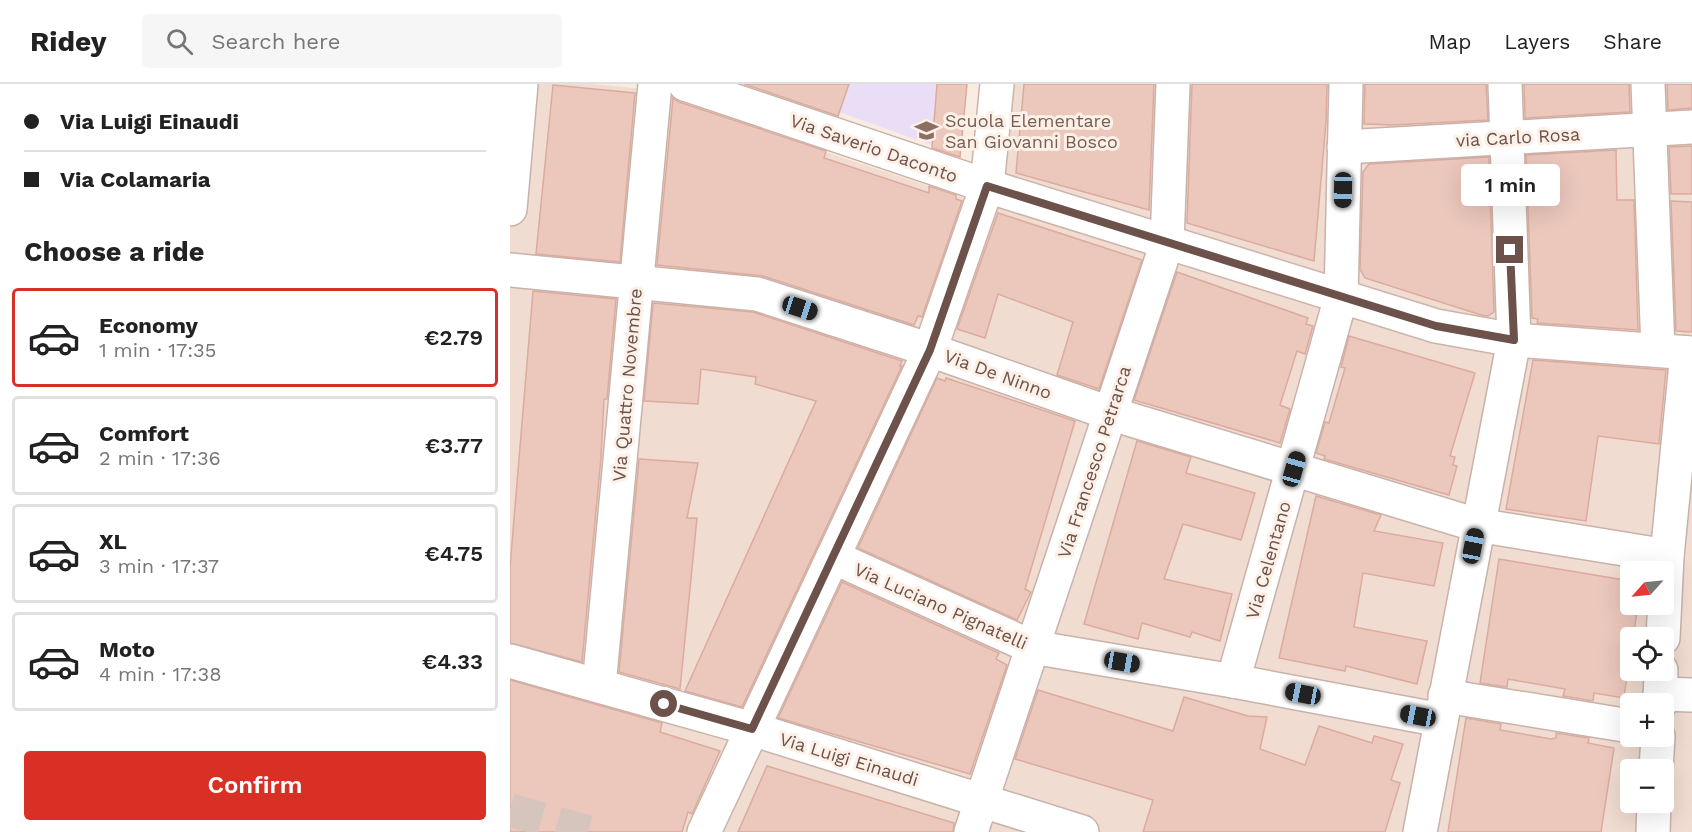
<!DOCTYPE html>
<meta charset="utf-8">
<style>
body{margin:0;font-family:"Work Sans",sans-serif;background:#f6f6f6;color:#222;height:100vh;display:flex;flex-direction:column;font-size:22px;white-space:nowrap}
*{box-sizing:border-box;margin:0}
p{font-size:20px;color:#767676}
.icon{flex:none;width:33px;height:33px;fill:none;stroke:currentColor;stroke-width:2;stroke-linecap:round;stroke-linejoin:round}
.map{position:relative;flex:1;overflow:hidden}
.details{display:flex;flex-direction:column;background:#fff;width:510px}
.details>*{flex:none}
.banner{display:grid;align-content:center;height:132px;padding:0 24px;background:#fff}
.needle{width:39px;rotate:243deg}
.controls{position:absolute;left:1110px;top:477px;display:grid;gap:12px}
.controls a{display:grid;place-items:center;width:54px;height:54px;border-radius:6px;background:#fff;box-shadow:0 6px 24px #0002;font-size:30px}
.end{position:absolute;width:27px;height:27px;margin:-14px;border:8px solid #6d514b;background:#fff;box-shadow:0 0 0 3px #fff}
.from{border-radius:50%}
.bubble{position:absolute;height:42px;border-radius:6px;background:#fff;box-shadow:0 6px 24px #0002;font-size:20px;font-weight:600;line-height:42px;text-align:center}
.car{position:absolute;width:18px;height:36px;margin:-18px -9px;border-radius:8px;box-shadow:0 0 4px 2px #0007;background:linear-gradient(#222 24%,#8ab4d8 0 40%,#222 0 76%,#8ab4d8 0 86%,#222 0)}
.banner b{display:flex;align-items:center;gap:21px;height:57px;font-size:22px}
.banner b+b{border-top:2px solid #e0e0e0}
.banner i{width:15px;height:15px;background:#222}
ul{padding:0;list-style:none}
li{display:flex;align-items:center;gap:18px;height:99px;margin:0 12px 9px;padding:0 12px;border:3px solid #e0e0e0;border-radius:6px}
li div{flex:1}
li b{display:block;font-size:22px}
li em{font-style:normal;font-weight:600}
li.selected{border-color:#d93025}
li>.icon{width:54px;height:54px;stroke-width:1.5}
h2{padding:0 24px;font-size:27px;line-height:72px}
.cta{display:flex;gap:12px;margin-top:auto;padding:12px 24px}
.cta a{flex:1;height:69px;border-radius:6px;background:#d93025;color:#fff;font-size:24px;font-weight:600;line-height:69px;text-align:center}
header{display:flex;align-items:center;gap:36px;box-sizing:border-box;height:84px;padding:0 30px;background:#fff;border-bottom:2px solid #e0e0e0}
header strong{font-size:28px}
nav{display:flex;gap:33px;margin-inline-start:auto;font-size:21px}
.search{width:420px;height:54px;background:#f6f6f6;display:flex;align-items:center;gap:15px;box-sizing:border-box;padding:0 21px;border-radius:6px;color:#767676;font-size:22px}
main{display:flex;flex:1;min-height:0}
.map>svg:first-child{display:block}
</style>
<header>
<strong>Ridey</strong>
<div class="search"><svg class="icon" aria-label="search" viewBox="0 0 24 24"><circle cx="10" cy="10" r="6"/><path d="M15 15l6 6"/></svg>Search here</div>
<nav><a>Map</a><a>Layers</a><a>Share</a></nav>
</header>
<main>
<section class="details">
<div class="banner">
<b><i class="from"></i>Via Luigi Einaudi</b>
<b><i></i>Via Colamaria</b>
</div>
<h2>Choose a ride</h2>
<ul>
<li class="selected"><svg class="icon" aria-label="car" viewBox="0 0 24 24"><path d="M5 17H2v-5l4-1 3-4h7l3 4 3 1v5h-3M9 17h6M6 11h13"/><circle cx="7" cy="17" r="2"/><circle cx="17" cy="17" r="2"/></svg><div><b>Economy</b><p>1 min · 17:35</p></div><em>€2.79</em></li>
<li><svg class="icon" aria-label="car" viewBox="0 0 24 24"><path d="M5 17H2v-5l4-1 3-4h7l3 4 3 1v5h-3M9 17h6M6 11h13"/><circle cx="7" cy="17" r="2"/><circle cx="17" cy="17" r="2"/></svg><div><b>Comfort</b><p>2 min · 17:36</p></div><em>€3.77</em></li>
<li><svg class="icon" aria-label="car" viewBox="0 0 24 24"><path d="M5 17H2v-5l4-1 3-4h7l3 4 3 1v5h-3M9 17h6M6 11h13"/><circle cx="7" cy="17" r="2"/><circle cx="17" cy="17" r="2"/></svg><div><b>XL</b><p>3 min · 17:37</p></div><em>€4.75</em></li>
<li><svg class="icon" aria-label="car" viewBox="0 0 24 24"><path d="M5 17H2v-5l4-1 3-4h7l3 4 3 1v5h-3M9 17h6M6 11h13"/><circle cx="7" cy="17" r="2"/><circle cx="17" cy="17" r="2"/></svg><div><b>Moto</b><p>4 min · 17:38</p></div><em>€4.33</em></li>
</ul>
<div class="cta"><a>Confirm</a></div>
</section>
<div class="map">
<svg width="1182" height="748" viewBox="0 0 1182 748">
<rect width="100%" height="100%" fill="#f9ece1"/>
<!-- residential -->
<path fill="#f0dcd0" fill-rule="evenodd" d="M0,0H82L155,7L224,38L482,123L499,0H1182V748H0ZM1120,488H1154V520H1120ZM1120,554H1154V586H1120ZM1120,620H1154V652H1120ZM1120,686H1154V718H1120Z"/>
<!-- education -->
<polygon fill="#e9def5" points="241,0 457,0 450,71 329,28"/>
<!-- building -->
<g fill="#ebc7bc" stroke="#dcab9e" stroke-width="1.5">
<polygon points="234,0 339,0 328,32"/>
<polygon points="427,0 457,0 450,73 422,64"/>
<polygon points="514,0 644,0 639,126 506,89"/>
<polygon points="682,0 817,0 816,38 804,177 677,139"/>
<polygon points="855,0 976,0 978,36 884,41 854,40"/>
<polygon points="1014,0 1119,0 1120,28 1015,34"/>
<polygon points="1157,0 1182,0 1182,24 1158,26"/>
<polygon points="43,1 125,9 110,178 26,170"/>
<polygon points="163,14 169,18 316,67 314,74 419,109 419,102 446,111 446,115 452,117 412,233 408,232 404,241 253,192 147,181"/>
<polygon points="1182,62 1182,110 1161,110 1159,63"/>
<polygon points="1106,66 1107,116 1124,116 1128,246 1027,239 1028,235 1022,234 1016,71"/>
<polygon points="979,73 984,228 978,232 971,231 855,194 850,185 853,88 859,80"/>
<polygon points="1161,117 1182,118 1182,248 1166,247"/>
<polygon points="488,129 632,176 589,305 547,291 563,238 488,210 475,254 447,245"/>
<polygon points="667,188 798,234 796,240 803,242 795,270 787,267 770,321 780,325 770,359 624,316"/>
<polygon points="23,207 106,215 97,315 94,315 91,373 72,578 0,559 0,483"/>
<polygon points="143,219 243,228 392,277 390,282 392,282 232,623 175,607 306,317 245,300 246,293 191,285 188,320 134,317"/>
<polygon points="839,252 965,289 940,372 945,373 943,381 947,382 939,411 814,375 815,372 806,369 815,338 819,339 835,284 831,283"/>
<polygon points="1023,276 1156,286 1149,360 1088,352 1076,437 996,425"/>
<polygon points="427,294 435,297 436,294 565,337 515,505 521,508 507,536 348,464"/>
<polygon points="627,357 681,373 676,389 745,409 731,456 673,440 654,495 722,510 710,557 682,548 680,553 632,539 628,555 574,540"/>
<polygon points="129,375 188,379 177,434 187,434 170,605 109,588"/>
<polygon points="806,412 871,431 864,447 933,459 924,502 853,489 844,543 917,557 907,600 836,582 835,587 769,574"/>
<polygon points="989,475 1120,497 1120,520 1128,520 1123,554 1120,554 1120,568 1114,614 1084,609 1083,617 1053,612 1055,605 998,595 997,603 970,599"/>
<polygon points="332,498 489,569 486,575 497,581 460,690 268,634"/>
<polygon points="0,596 152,639 150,648 210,667 182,730 178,728 172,748 0,748"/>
<polygon points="528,606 663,647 674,613 738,632 757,633 750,665 795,681 809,642 862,659 864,652 893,660 881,696 890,699 875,748 633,748 643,716 505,675"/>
<polygon points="956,634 991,640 990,646 1041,655 1046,654 1046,649 1079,654 1078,659 1104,664 1091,748 938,748"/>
<polygon points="257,682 444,739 443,748 228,748"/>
</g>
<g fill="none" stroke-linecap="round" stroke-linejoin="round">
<!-- street-tunnel -->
<polyline stroke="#d6c5bc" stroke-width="33" stroke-dasharray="33 16" stroke-linecap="butt" points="0,726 78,748"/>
<defs>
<g id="street">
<polyline points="175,0 477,102"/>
<polyline points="1138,0 1148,266"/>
<polyline points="834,63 1182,43"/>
<polyline points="0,125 11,0"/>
<polyline points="0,186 247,210 420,266 599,329 967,441 1157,472"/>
<polyline points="323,473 522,563 723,597 931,636"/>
<polyline points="1153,554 1157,472 1177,269"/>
<polyline points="0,577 242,645 572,748"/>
<polyline points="723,597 831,213 836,0"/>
<polyline points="89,602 145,0"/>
<polyline points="1150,610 1182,611"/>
<polyline points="935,612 1120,642"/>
<polyline points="1150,620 1151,586"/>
<polyline points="1146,686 1148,652"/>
<polyline points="461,748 657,159 663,0"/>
<polyline points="910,748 1004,256 995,0"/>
<polyline points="1143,748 1144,718"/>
</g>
<g id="secondary">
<polyline points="477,102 926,242 1004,256 1182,269"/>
<polyline points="194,748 420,266 477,102 487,0"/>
</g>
</defs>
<!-- street casing -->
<use href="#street" stroke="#c8b2aa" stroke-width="36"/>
<!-- secondary casing -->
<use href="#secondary" stroke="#cdb3aa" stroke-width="36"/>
<!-- street -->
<use href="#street" stroke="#fff" stroke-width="33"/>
<!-- secondary -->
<use href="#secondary" stroke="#fff" stroke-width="33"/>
</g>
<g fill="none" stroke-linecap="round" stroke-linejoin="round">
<!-- route -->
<polyline stroke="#6d514b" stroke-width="8" points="154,620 242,645 420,266 477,102 926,242 1004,256 1000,166"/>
</g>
<!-- icons -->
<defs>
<symbol id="school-bare" viewBox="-9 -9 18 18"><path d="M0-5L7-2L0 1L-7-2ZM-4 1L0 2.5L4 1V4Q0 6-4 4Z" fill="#8d6e63" stroke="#fdf0e7" stroke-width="2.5" paint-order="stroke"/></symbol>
</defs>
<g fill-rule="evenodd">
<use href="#school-bare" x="400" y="30" width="33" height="33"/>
</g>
<g text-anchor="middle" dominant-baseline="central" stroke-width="6" stroke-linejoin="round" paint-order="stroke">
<!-- education labels -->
<g font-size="18" fill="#785e54" stroke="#fdf0e7" text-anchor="start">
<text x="435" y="36">Scuola Elementare<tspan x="435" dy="21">San Giovanni Bosco</tspan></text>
</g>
<!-- street labels -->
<g font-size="18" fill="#6d514b" stroke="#fdf0e7">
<text transform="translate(1008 53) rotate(-3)">via Carlo Rosa</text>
<text transform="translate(364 64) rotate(19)">Via Saverio Daconto</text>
<text transform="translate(488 290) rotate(20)">Via De Ninno</text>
<text transform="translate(117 301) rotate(-85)">Via Quattro Novembre</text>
<text transform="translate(584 378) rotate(-72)">Via Francesco Petrarca</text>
<text transform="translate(758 476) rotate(-74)">Via Celentano</text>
<text transform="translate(431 522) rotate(24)">Via Luciano Pignatelli</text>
<text transform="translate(339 675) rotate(17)">Via Luigi Einaudi</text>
</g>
</g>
</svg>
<div class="controls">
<a><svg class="needle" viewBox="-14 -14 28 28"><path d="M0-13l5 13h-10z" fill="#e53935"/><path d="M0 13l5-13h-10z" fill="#767676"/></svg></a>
<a><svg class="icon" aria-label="locate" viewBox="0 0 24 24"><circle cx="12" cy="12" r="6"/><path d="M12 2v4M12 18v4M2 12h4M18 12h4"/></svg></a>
<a>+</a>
<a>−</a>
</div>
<i class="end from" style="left:154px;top:620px"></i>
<i class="end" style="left:1000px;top:166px"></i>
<div class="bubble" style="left:951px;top:80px;width:99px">1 min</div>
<i class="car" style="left:833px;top:106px;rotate:181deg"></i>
<i class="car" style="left:290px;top:224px;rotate:108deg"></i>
<i class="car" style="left:784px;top:385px;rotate:16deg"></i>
<i class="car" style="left:963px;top:462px;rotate:11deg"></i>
<i class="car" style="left:612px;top:578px;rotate:100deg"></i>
<i class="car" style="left:793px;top:610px;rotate:281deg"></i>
<i class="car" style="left:908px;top:632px;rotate:281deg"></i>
</div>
</main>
